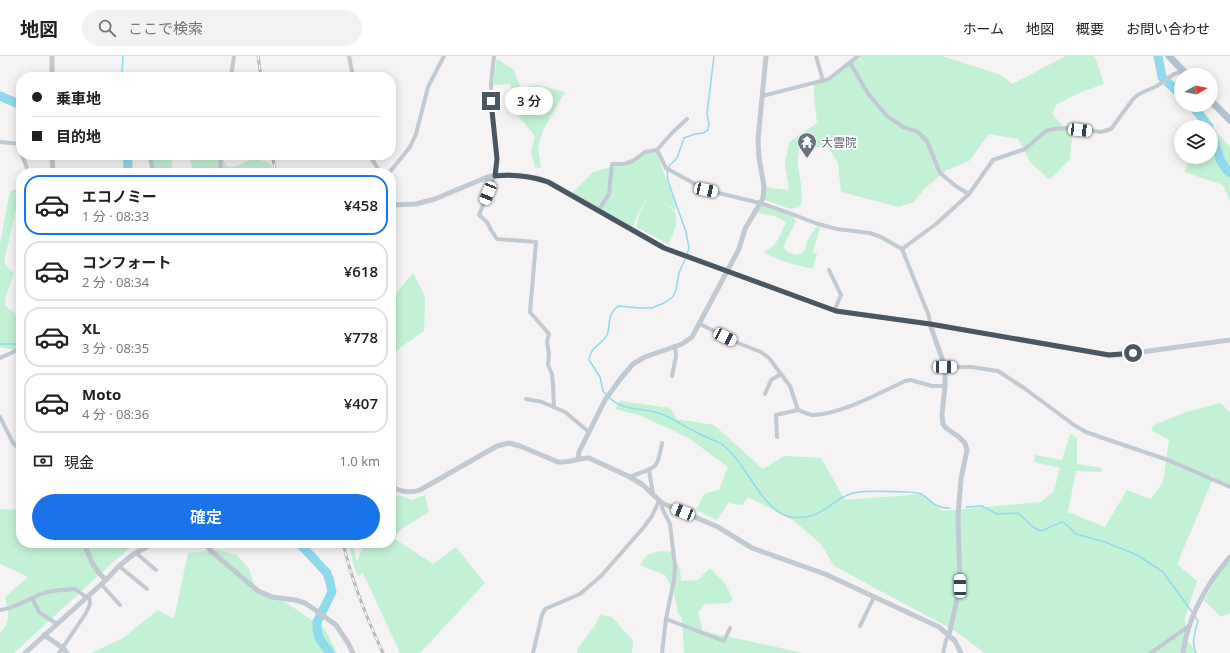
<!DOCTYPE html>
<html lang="ja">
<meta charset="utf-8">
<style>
body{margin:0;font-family:"Open Sans","Noto Sans JP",sans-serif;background:#f2f2f2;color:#202124;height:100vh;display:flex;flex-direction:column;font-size:15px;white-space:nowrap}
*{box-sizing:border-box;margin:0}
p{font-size:13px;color:#757577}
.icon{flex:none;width:22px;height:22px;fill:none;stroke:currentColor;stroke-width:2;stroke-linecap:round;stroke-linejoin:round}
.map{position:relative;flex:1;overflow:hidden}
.sheet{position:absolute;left:16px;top:112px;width:380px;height:380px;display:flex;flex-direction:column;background:#fff;border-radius:16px;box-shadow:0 2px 10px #0003}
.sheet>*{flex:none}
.banner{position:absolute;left:16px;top:16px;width:380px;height:88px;border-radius:16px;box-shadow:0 2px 10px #0003;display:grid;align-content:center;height:88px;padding:0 16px;background:#fff}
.needle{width:26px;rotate:81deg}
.tools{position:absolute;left:1174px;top:12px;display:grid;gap:8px}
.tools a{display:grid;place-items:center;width:44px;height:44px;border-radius:50%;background:#fff;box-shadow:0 2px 10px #0003;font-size:20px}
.end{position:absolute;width:18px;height:18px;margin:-9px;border:5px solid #4a5661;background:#fff;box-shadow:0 0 0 2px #fff}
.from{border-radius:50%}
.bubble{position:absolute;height:28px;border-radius:14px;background:#fff;box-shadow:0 2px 10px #0003;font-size:13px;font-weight:600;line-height:28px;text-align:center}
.car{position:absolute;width:12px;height:24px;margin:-12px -6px;border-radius:5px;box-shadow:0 0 3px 1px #0007;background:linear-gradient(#fff 24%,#345 0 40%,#fff 0 76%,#345 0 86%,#fff 0)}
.banner b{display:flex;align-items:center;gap:14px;height:38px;font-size:15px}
.banner b+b{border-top:1px solid #e0e0e0}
.banner i{width:10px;height:10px;background:#202124}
ul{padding:7px 0 0;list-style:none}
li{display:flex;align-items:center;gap:12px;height:60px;margin:0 8px 6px;padding:0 8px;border:2px solid #e0e0e0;border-radius:16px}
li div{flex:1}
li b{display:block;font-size:15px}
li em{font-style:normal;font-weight:600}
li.current{border-color:#1a73e8}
li>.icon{width:36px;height:36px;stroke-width:1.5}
.pay{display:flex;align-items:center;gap:10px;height:44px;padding:0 16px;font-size:15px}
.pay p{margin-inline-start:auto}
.action{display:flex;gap:8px;margin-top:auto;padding:8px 16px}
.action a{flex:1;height:46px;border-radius:24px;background:#1a73e8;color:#fff;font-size:16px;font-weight:600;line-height:46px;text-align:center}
header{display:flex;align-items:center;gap:24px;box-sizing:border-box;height:56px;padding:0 20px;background:#fff;border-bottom:1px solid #e0e0e0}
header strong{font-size:19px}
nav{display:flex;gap:22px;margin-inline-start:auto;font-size:14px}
.search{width:280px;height:36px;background:#f2f2f2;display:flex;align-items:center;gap:10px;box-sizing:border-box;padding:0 14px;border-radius:22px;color:#757577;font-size:15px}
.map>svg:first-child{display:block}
</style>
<header>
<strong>地図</strong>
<div class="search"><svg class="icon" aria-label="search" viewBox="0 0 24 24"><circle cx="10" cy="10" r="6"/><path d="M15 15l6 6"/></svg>ここで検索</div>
<nav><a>ホーム</a><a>地図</a><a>概要</a><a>お問い合わせ</a></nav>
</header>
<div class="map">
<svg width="1230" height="597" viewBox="0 0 1230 597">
<rect width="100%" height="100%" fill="#f5f3f3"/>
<!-- green -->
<g fill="#c3f1d5">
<path d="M859,0H885L892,5L886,0H941V2L942,0L1001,19L1012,28L1066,0H1093L1095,1L1104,28L1081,36L1057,48L1052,58L1072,79L1070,103L1050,124L1031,107L1018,83L989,78L969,105L947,114L924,133L914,146L899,151L841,136L838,107L828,91L812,92L810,88H800C799,95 797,104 798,110C800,124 804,138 800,151L790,153L763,143L764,131L789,134L785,108L789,86L817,67L814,39V28L831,22L858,2L866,9L859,1Z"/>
<polygon points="497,3 513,13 521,33 537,29 565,36 543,74 538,91 541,112 535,111 531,96 535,80 515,56 510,28 492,29"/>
<polygon points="1211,71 1230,91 1230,145 1223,129 1184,116 1191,101 1211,101"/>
<path d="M656,95L676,150L675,154L655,141C659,144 671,152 674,155C680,163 673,181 668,188L636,171L639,159L647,143L639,156L632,172L572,137L593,116L631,106L642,98Z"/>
<path d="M152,99H221L226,110C239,112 240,107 251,104C258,103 265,105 271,108L273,117H193L189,99L171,101L173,117H156L152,112Z"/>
<polygon points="21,118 21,137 19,140 4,206 14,218 6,240 5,250 15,257 21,277 21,283 17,294 0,291 0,187 10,135 17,133"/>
<path d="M763,148L793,160L796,165L784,189V192L789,197L797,199L804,196L808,183L816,171L820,172L813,196L817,198L813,213L788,207L764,197L765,195C777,191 781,177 786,166L775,160L757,157Z"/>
<polygon points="413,217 425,240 424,275 391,298 391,243"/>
<polygon points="620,345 670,352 677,363 714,369 763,413 784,400 821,402 845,444 922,438 942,455 1041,446 1054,435 1060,412 1034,406 1035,399 1062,404 1070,378 1077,382 1077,408 1101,412 1101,416 1076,415 1068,456 1105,471 1127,434 1151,443 1163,426 1169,384 1151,374 1154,369 1186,356 1221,347 1230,357 1230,431 1214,423 1211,415 1213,423 1177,508 1197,525 1185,562 1186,582 1196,597 985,597 955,575 834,510 821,488 794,465 748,441 742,449 728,447 717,464 696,454 704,438 719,434 728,411 687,381 639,359 615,353"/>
<polygon points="398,439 412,444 425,439 429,456 401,473 391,486 391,448 392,443"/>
<path d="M0,453L21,454V487H139L132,490L110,509L14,597H0V577C12,566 8,554 5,541L28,521L0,508Z"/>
<polygon points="395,483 433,508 456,491 485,527 420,597 400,597 363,517 358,520 354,511 348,487 352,487 357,505 365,487 390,487 385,495"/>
<polygon points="219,494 237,499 249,513 256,534 285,546 325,573 337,597 91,597 123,582 158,554 174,563 188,497"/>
<polygon points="660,495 673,496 680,513 681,525 698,524 710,512 725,527 733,544 729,547 705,548 698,557 703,575 803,597 684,597 682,562 678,557 674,537 665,519 640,509 647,499"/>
<polygon points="1230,501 1230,557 1221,561 1204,544 1227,504"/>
<polygon points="600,559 612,561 633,585 632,597 577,597 578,592 596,568"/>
</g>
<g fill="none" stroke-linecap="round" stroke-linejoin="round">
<!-- stream -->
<g stroke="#90daee" stroke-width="1.5">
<polyline points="121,21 122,16 123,0"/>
<polyline points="0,288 16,288 21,290"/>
<path d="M607,339L603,335L600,321L589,304C591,289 601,290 607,279C610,272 608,263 612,257C613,255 616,252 618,250L639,252H652L664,247L673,241L676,234L679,217L686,201L689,192L686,176L668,125L667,115L670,109L677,102L684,82L695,78L703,77L708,74L709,67L707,58L714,0"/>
<path d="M610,342C622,355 645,352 661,358C673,362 684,371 696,376C704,381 715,384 723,389C746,406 762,456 791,461C824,466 831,440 858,436C866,435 916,435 921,438C928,441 932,448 938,450C942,452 947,452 950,452"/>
<polyline points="966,451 982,450 997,458 1018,457 1033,471 1041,475 1062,466 1068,470 1076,478 1105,486 1137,499 1163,516 1192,556"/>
<path d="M1194,559L1198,565C1195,575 1191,587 1196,597"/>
</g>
<!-- river -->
<g stroke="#90daee" stroke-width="9">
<polyline points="1158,0 1162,21 1181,39"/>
<polyline points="0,40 21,49"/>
<polyline points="1191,49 1200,59 1209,71"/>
<path d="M1211,76C1217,91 1218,107 1230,117"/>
<polyline points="127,99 128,108 127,117"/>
<polyline points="299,487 327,517 330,526 332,536 317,566 317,573 319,582 330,597"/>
</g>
<!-- minor -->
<g stroke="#c1cad2" stroke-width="4">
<polyline points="349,0 353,21"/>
<polyline points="494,0 491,27 491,45 497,103 495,119 479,159 487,166 491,174 497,183 536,186 530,256 549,278 547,286 549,298 548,309 552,318 553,329 554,351"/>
<polyline points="816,0 823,25"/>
<polyline points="850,7 869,39 887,60 903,71 918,76 927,85 940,117 957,131 969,138"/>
<polyline points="231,21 234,0"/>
<polyline points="762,40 829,23 858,0"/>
<polyline points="687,63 672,77 657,94 666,112 706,134 760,147 789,157 818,168 837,173 870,177 881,181 902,193 929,260 930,268"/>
<polyline points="0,86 21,88"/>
<polyline points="22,99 29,117"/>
<polyline points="150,99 153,117"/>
<polyline points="369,99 381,117"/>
<polyline points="220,117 221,99"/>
<polyline points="389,117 410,91 416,78 428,31 444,0"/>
<polyline points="598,155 609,138 612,108 624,108 633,105 645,96 657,94"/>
<polyline points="902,193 936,168 969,138 993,104 1025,93 1046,75 1053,73 1070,72 1101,76 1111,73 1133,43 1139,38 1157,30 1174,18 1183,15"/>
<polyline points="829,214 841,239 834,255"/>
<path d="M700,268L738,287L761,296L769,302L790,330L798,354C803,356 807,358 812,359C837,360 882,336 905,325L911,324L932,330H945"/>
<polyline points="0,302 20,293 21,291"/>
<polyline points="945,311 971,311 998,315 1024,332 1074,369 1086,376 1100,381 1168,404 1230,431"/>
<polyline points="672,320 676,300 675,290"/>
<polyline points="765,338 771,324 781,318"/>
<polyline points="526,343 542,346 565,356 589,376"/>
<polyline points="0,361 13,387 21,394"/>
<polyline points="777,381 776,359 798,354"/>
<polyline points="649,414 653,438"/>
<path d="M630,421C656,410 657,416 662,387"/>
<polyline points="662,447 662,452 670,468 675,511 674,524 666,563 662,597"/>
<polyline points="136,497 156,514"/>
<polyline points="119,510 147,533"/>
<polyline points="101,528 120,549"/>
<polyline points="32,542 39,556 57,568"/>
<path d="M0,554C15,552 27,544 41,538C51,534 64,534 75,533L86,541"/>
<polyline points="666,563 724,585 730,572"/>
<polyline points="860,570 874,541"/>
<polyline points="59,597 86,557 90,548 89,539"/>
<polyline points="533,597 542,559 545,553 580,538 601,520 644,471 652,460 659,445"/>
<polyline points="943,597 946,584 949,579"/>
<polyline points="1151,597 1189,570"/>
</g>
<!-- tertiary -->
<g stroke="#c1cad2" stroke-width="5">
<polyline points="52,0 52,21"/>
<polyline points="52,99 53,117"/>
<polyline points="391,149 416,148 435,143 485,122 495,119 509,119 537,122 549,126 664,192 836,255 930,268 1109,299 1119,299 1230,284"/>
<polyline points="930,268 945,311 945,330 942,358 943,368 946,372 959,381 965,387 967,394 961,423 958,460 960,530 949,579"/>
<polyline points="578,403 579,396 605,344 621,322 633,308 645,301 682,288 692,281 739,193 745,173 763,142 764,130 759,102 758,84 766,0"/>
<path d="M391,431C401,435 409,438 420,434L497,390L509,387L520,390L558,406C569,407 578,402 589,402L630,421L643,429L662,447L718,471L752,492L825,518L939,571L955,585L961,597"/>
<path d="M84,487C89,501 94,514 106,524"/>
<polyline points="205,487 211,495 258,535 272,541 295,544 305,547 311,551 336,569 348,587 353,597"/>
<polyline points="44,579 63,592 67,597"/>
<polyline points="25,597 106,524 119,510 134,498 154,487"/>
<path d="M1183,597C1188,560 1206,529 1230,501"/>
</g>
<!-- primary -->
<g stroke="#b3c2d1" stroke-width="7">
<polyline points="1169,0 1187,19"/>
<polyline points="1211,45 1230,64"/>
</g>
<defs>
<g id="rail">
<polyline points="258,0 261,21"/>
<polyline points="272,99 276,117"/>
<path d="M343,487C352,525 366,561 383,597"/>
</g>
</defs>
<!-- rail casing -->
<use href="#rail" stroke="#b5b8bd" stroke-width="3"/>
<!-- rail -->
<use href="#rail" stroke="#fff" stroke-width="1.5" stroke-dasharray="4.5" stroke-linecap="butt"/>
</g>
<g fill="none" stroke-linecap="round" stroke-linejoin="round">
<!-- route -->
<path stroke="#4a5661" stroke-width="5" d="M491,45L497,103L495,120C513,118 531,120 548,126L664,192L836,255L930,268L1109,299L1133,297"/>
</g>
<!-- icons -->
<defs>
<symbol id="temple-pin" viewBox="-11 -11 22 30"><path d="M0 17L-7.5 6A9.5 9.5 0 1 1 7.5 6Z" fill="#6b7280" stroke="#fff"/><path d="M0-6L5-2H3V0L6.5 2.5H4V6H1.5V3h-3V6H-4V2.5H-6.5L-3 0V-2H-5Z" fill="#fff"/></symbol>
</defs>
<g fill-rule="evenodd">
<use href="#temple-pin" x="796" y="75" width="22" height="30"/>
</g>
<g text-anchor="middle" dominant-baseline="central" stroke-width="3.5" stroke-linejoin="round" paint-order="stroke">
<!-- worship labels -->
<g font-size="12" fill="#5b616d" stroke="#fff" text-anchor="start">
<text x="821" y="86">大雲院</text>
</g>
</g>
</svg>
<div class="tools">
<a><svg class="needle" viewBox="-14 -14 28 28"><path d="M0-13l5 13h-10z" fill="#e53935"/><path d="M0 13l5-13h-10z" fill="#757577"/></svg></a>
<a><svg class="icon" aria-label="layers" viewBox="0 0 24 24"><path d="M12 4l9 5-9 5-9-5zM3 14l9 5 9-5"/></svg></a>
</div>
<i class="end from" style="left:1133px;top:297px"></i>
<i class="end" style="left:491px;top:45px"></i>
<div class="bubble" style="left:505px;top:31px;width:48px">3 分</div>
<i class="car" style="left:1080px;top:74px;rotate:96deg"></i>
<i class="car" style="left:706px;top:134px;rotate:102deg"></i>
<i class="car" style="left:488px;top:137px;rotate:202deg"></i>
<i class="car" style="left:725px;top:281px;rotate:117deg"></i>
<i class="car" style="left:945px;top:311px;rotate:90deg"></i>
<i class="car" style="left:683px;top:456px;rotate:292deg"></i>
<i class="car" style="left:960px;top:530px;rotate:359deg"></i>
<div class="banner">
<b><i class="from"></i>乗車地</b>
<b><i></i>目的地</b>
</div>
<section class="sheet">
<ul>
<li class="current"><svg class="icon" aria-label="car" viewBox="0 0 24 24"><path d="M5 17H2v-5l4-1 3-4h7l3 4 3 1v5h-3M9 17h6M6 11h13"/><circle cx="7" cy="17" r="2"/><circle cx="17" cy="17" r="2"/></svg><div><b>エコノミー</b><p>1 分 · 08:33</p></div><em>¥458</em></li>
<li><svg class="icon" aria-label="car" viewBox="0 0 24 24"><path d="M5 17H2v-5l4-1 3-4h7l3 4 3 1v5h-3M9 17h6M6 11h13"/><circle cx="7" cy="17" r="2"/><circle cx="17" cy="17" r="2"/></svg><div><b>コンフォート</b><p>2 分 · 08:34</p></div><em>¥618</em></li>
<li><svg class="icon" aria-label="car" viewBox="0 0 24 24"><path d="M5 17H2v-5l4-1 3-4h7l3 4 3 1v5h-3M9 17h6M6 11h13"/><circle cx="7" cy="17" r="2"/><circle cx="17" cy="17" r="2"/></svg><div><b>XL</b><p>3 分 · 08:35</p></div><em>¥778</em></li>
<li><svg class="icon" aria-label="car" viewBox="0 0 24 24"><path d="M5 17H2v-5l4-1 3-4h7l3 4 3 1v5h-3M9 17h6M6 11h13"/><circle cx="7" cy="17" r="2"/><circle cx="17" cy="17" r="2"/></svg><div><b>Moto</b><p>4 分 · 08:36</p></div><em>¥407</em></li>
</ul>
<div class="pay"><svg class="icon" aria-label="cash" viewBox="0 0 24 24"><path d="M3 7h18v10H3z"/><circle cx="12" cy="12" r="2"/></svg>現金<p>1.0 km</p></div>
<div class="action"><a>確定</a></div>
</section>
</div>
